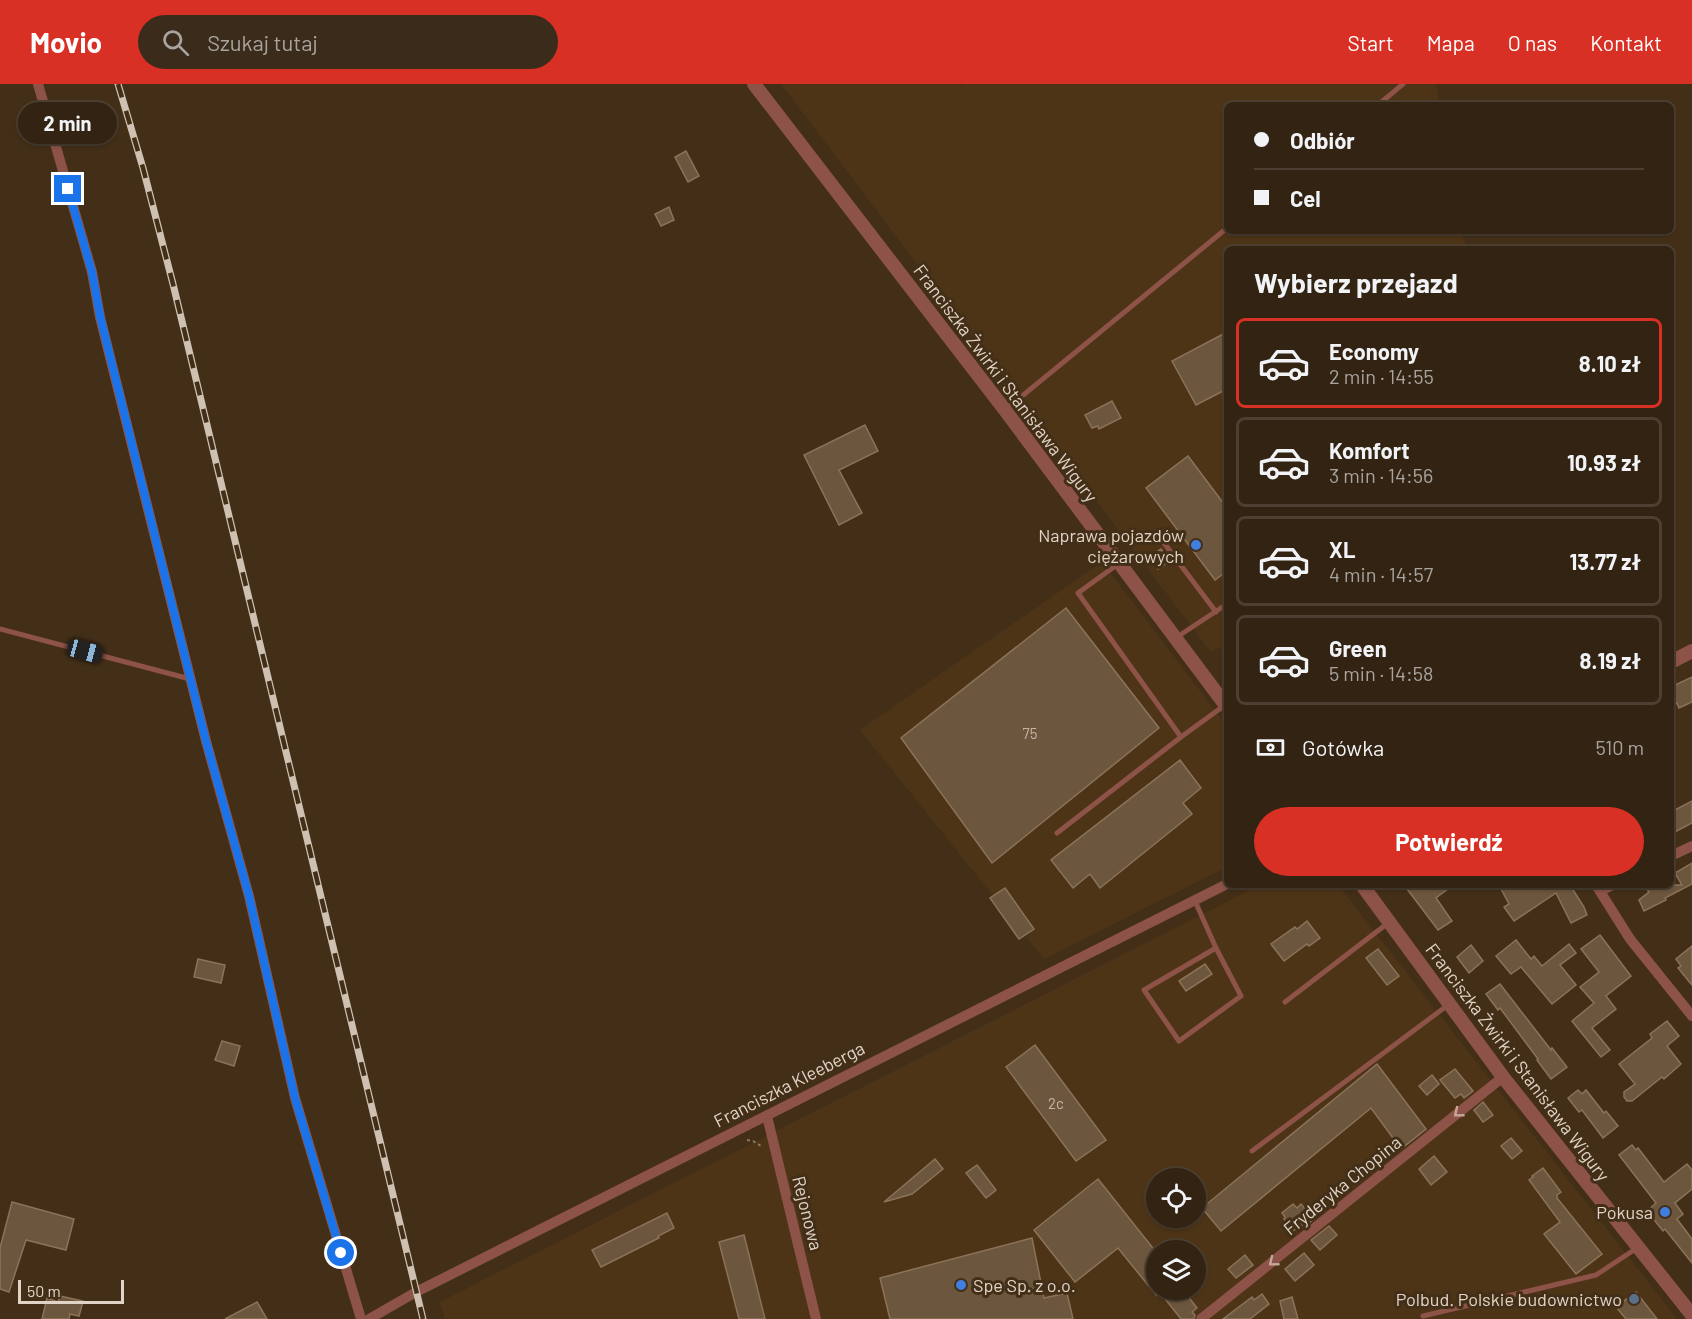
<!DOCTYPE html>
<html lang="pl">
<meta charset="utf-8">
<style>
body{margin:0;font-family:Barlow,sans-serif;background:#3a2b1b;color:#f1f3f6;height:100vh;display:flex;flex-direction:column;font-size:22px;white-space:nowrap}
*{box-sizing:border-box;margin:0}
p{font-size:20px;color:#a8a49f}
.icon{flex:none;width:33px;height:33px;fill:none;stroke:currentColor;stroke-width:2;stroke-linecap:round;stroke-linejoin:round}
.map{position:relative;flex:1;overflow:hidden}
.panel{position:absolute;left:1224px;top:162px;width:450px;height:642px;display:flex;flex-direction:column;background:#322312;border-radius:9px;box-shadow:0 2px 4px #0004,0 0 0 2px #4d4032}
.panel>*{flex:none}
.hud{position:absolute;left:1224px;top:18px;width:450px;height:132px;border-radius:9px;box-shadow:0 2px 4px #0004,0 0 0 2px #4d4032;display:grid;align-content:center;height:132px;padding:0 30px;background:#322312}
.fabs{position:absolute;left:1146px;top:1084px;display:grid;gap:12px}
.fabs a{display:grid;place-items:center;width:60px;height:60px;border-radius:50%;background:#322312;box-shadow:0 2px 4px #0004,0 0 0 2px #4d4032;font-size:30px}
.scale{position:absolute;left:18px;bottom:15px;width:106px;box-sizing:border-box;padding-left:6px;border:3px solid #e1d4c7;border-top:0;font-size:16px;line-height:21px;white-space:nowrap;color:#e1d4c7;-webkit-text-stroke:4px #432f18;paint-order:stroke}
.end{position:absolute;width:27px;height:27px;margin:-14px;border:8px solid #1a73e8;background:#fff;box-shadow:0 0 0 3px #fff}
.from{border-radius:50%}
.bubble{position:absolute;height:42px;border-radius:21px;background:#322312;box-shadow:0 2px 4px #0004,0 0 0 2px #4d4032;font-size:20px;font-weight:700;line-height:42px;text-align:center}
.car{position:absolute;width:18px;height:36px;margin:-18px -9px;border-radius:8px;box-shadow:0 0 4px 2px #0007;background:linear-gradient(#222 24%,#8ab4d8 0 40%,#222 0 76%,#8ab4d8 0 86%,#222 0)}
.hud b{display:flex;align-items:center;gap:21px;height:57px;font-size:22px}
.hud b+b{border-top:2px solid #4d4032}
.hud i{width:15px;height:15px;background:#f1f3f6}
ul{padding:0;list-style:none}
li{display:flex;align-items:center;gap:18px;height:90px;margin:0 12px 9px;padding:0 18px;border:3px solid #4d4032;border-radius:9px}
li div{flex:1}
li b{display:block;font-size:22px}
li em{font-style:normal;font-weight:700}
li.selected{border-color:#d93025}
li>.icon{width:54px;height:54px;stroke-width:1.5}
h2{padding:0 30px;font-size:27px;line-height:72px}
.pay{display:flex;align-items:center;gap:15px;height:66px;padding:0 30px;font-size:22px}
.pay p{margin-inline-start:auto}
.cta{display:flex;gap:12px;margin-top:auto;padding:12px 30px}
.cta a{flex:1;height:69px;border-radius:36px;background:#d93025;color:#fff;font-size:24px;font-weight:700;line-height:69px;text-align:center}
header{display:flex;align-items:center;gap:36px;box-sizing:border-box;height:84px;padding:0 30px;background:#d93025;color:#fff}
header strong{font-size:28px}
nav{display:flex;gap:33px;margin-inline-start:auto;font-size:21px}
.search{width:420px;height:54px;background:#3a2b1b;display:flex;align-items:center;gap:15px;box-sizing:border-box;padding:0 21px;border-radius:33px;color:#a8a49f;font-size:22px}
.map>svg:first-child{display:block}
</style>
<header>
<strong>Movio</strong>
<div class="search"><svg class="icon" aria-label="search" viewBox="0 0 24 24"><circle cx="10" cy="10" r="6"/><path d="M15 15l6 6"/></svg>Szukaj tutaj</div>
<nav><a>Start</a><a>Mapa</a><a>O nas</a><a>Kontakt</a></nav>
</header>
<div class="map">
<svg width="1692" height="1235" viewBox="0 0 1692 1235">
<rect width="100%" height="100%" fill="#432f18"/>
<!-- built -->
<g fill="#4e3417" fill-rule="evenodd">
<polygon points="781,0 958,0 960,2 963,0 1436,0 1440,21 1227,21 1227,147 1462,147 1463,154 1469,165 1227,165 1227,560 1211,568"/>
<polygon points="1102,478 1227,642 1227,783 1044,875 860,646"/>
<path d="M1260,801H1338L1677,1235H445L440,1218ZM1156,1095H1196V1134H1156ZM1156,1167H1196V1206H1156Z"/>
</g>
<!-- building -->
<g fill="#6c563e" stroke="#8b735a" stroke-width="1.5">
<polygon points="686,67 699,92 688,98 675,73"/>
<polygon points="669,123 674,136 661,142 655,130"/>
<polygon points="1227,248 1227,305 1196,321 1172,277"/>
<polygon points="1112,317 1121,334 1099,345 1098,342 1092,344 1085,331"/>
<polygon points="865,341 878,367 839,386 862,429 839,441 804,371"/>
<polygon points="1188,372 1227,424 1227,487 1215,496 1146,404"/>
<polygon points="1161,465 1170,477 1158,485 1149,473"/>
<polygon points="1066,524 1159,644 992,779 901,654"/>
<polygon points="1692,593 1692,618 1679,624 1677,619 1671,622 1671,603"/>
<polygon points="1180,676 1201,704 1183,719 1192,730 1100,804 1090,790 1073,804 1051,776"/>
<polygon points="1692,717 1692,739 1671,750 1671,728"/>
<polygon points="1692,779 1692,800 1665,814 1666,816 1644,827 1639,816 1649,808 1644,801 1682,801 1675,789"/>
<polygon points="1404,801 1453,801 1436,814 1452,837 1438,846"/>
<polygon points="1499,801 1570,801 1584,823 1587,831 1571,839 1556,809 1514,837 1504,823 1509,820"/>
<polygon points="1005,804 1034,845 1019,855 990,814"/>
<polygon points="1307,837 1320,854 1309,862 1307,860 1284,877 1271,860 1295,843 1297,845"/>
<polygon points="1600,851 1631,892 1606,912 1616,925 1592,944 1610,966 1601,973 1572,937 1594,919 1580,903 1599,888 1581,865"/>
<polygon points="1516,856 1531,875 1534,872 1542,882 1569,860 1576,869 1560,881 1576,901 1552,920 1521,883 1511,890 1496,872"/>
<polygon points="1471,861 1483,877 1469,889 1457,873"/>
<polygon points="1692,862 1692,901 1678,884 1681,882 1676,875"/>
<polygon points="1378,865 1399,892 1387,901 1366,874"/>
<polygon points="198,875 225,881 221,899 194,893"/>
<polygon points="1205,880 1212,890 1186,907 1179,897"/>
<polygon points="1500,900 1551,966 1552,964 1567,983 1551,995 1537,976 1538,975 1500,924 1498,926 1486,910"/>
<polygon points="1667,937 1679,952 1667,962 1681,980 1664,995 1662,993 1632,1017 1627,1017 1624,1013 1624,1008 1635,1000 1619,980 1652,954 1650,950"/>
<polygon points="222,957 240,962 234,982 215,976"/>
<polygon points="1035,961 1106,1056 1076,1077 1006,983"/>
<polygon points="1377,980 1426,1045 1401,1065 1371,1024 1221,1147 1202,1124"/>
<polygon points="1455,985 1473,1007 1464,1014 1461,1010 1455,1014 1440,996"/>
<polygon points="1432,991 1439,1000 1427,1011 1419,1002"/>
<polygon points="1578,1006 1582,1010 1586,1006 1604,1029 1606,1027 1618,1042 1603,1054 1582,1026 1579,1028 1568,1014"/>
<polygon points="1483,1018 1493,1031 1483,1038 1474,1026"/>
<polygon points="1511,1054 1522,1067 1512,1075 1501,1062"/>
<polygon points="1632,1061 1636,1066 1638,1064 1664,1098 1687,1080 1692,1086 1692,1105 1675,1119 1683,1130 1677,1135 1692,1155 1692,1179 1665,1145 1663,1147 1647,1127 1656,1119 1619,1071"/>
<polygon points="1434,1072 1447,1088 1431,1101 1419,1085"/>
<polygon points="935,1075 943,1085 912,1110 884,1118"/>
<polygon points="977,1081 996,1106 986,1114 966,1089"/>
<polygon points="1543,1084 1561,1108 1557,1111 1557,1114 1602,1170 1576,1190 1544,1150 1560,1138 1529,1096 1533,1093 1532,1092"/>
<polygon points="1098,1095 1156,1168 1156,1211 1118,1164 1075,1198 1034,1146"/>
<polygon points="12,1118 74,1135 66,1166 26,1156 9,1208 0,1205 0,1164"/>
<polygon points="1293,1120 1297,1124 1301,1120 1314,1135 1301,1145 1299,1142 1293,1147 1284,1135 1285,1133 1282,1129"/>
<polygon points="667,1129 674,1144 658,1152 659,1154 601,1183 592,1166"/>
<polygon points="1329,1142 1337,1151 1320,1166 1311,1156"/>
<polygon points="744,1151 765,1235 739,1235 719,1158"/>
<polygon points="1032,1154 1044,1214 1067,1209 1073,1235 890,1235 880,1194"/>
<polygon points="1304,1169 1314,1181 1295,1197 1285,1185"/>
<polygon points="1245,1171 1253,1181 1236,1194 1228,1185"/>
<polygon points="1158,1206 1183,1206 1197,1224 1192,1228 1195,1231 1194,1235 1181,1235"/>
<polygon points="1636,1208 1657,1235 1626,1235 1616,1223"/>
<polygon points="1262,1210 1269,1220 1250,1235 1223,1235 1252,1213 1254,1216"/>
<polygon points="60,1212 83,1217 79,1232 70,1230 69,1235 42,1235 47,1214 58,1218"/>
<polygon points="1292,1213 1298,1235 1284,1235 1280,1217"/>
<polygon points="257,1218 267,1235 225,1235"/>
</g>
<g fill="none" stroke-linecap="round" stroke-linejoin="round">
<!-- path -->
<polyline stroke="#8a7967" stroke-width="2" stroke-dasharray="3 3" stroke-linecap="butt" points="747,1056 753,1057 761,1062"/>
<!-- service -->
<g stroke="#8d5248" stroke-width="5">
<polyline points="1378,21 1403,0"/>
<polyline points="1005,326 1227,144"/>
<polyline points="1161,455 1216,528"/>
<polyline points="1118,480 1078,509 1181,653 1225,621"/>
<polyline points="0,545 190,595"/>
<polyline points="1177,553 1227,520"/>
<polyline points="1057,749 1181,653"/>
<polyline points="1195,817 1216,864 1144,906 1179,957 1241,912 1216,864"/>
<polyline points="1285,918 1388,839"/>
<polyline points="1252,1067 1448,921"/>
<polyline points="1423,1232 1596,1191 1637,1164"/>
</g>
<!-- minor -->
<g stroke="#8d5248" stroke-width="10">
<polyline points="38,0 92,188 100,233 206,657 249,812 295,1014 361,1235"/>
<polyline points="1671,772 1692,762"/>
<polyline points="1596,801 1630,855 1692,932"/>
<polyline points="1600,807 1613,801"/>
<polyline points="767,1032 816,1235"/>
<polyline points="369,1235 416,1208 1227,800"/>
<polyline points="1201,1235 1503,993"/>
</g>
<!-- tertiary -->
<g stroke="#8d5248" stroke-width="14">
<polyline points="754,0 1005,326 1227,623"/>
<polyline points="1671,578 1692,567"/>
<polyline points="1362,801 1503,993 1692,1231"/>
</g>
<defs>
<polyline id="rail" points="118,0 143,84 173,200 423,1235"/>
</defs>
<!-- rail casing -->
<use href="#rail" stroke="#cec1b2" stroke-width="7"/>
<!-- rail -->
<use href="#rail" stroke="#432f18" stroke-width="4.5" stroke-dasharray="14" stroke-linecap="butt"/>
</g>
<!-- one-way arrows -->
<defs><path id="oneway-chevron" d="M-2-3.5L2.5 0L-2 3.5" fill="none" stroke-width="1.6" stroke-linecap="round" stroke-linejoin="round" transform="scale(1.5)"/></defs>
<g stroke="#c4a69b">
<use href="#oneway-chevron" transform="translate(1458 1029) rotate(141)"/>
<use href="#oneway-chevron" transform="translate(1273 1178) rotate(141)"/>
</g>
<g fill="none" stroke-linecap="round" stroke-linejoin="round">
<!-- route -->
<polyline stroke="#1a73e8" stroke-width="8" points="68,105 92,188 100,232 206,657 249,812 295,1014 341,1169"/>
</g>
<!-- markers -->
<g fill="#3f7fe0" stroke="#432f18" stroke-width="2">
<circle cx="1196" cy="461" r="6"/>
<circle cx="1665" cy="1128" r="6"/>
<circle cx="961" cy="1201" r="6"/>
</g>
<circle fill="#5c6f8a" stroke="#432f18" stroke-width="2" cx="1634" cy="1215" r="6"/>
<g text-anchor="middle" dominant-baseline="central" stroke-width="6" stroke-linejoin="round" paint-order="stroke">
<!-- number labels -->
<g font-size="15" fill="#c4b4a5">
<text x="1030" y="649">75</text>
<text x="1056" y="1019">2c</text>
</g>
<!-- street labels -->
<g font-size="18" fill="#e1d4c7" stroke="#432f18">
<text transform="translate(1006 299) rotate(53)">Franciszka Żwirki i Stanisława Wigury</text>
<text transform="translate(1518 978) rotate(53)">Franciszka Żwirki i Stanisława Wigury</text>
<text transform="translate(789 1000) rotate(-27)">Franciszka Kleeberga</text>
<text transform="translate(1342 1101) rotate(-39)">Fryderyka Chopina</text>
<text transform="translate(808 1129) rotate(76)">Rejonowa</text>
</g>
<!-- poi labels -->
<g font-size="18" fill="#e1d4c7" stroke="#432f18" text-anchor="end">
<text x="1184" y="451">Naprawa pojazdów<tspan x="1184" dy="21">ciężarowych</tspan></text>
<text x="1653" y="1128">Pokusa</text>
<text x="973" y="1201" text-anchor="start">Spe Sp. z o.o.</text>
<text x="1622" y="1215">Polbud. Polskie budownictwo</text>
</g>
</g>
</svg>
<div class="fabs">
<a><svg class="icon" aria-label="locate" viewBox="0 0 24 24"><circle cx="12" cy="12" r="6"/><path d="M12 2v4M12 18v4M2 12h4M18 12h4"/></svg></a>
<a><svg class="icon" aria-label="layers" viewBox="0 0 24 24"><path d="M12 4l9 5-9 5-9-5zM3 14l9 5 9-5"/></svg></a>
</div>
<div class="scale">50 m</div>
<i class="end from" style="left:341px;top:1169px"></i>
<i class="end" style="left:68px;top:105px"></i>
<div class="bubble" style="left:18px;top:18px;width:99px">2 min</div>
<i class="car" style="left:85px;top:567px;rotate:105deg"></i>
<div class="hud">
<b><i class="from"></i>Odbiór</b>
<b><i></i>Cel</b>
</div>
<section class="panel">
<h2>Wybierz przejazd</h2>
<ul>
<li class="selected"><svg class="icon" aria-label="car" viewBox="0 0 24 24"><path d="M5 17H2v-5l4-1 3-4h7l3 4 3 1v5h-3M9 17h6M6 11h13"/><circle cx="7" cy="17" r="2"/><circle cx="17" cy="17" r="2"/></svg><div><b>Economy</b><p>2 min · 14:55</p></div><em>8.10 zł</em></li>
<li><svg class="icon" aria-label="car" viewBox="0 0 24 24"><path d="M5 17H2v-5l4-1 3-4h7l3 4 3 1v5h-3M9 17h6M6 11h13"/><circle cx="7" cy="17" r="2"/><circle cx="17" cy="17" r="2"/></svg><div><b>Komfort</b><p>3 min · 14:56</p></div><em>10.93 zł</em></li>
<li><svg class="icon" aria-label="car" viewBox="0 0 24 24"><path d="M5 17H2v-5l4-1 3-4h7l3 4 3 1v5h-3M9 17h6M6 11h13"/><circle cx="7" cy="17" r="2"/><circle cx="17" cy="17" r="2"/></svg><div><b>XL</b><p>4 min · 14:57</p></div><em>13.77 zł</em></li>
<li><svg class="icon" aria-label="car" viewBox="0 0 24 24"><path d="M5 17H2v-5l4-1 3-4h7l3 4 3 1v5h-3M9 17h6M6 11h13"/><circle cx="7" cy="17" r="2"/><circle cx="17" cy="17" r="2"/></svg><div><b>Green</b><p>5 min · 14:58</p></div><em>8.19 zł</em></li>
</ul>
<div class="pay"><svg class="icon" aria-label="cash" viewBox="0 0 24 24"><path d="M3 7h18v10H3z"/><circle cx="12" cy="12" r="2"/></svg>Gotówka<p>510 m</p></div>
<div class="cta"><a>Potwierdź</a></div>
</section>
</div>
